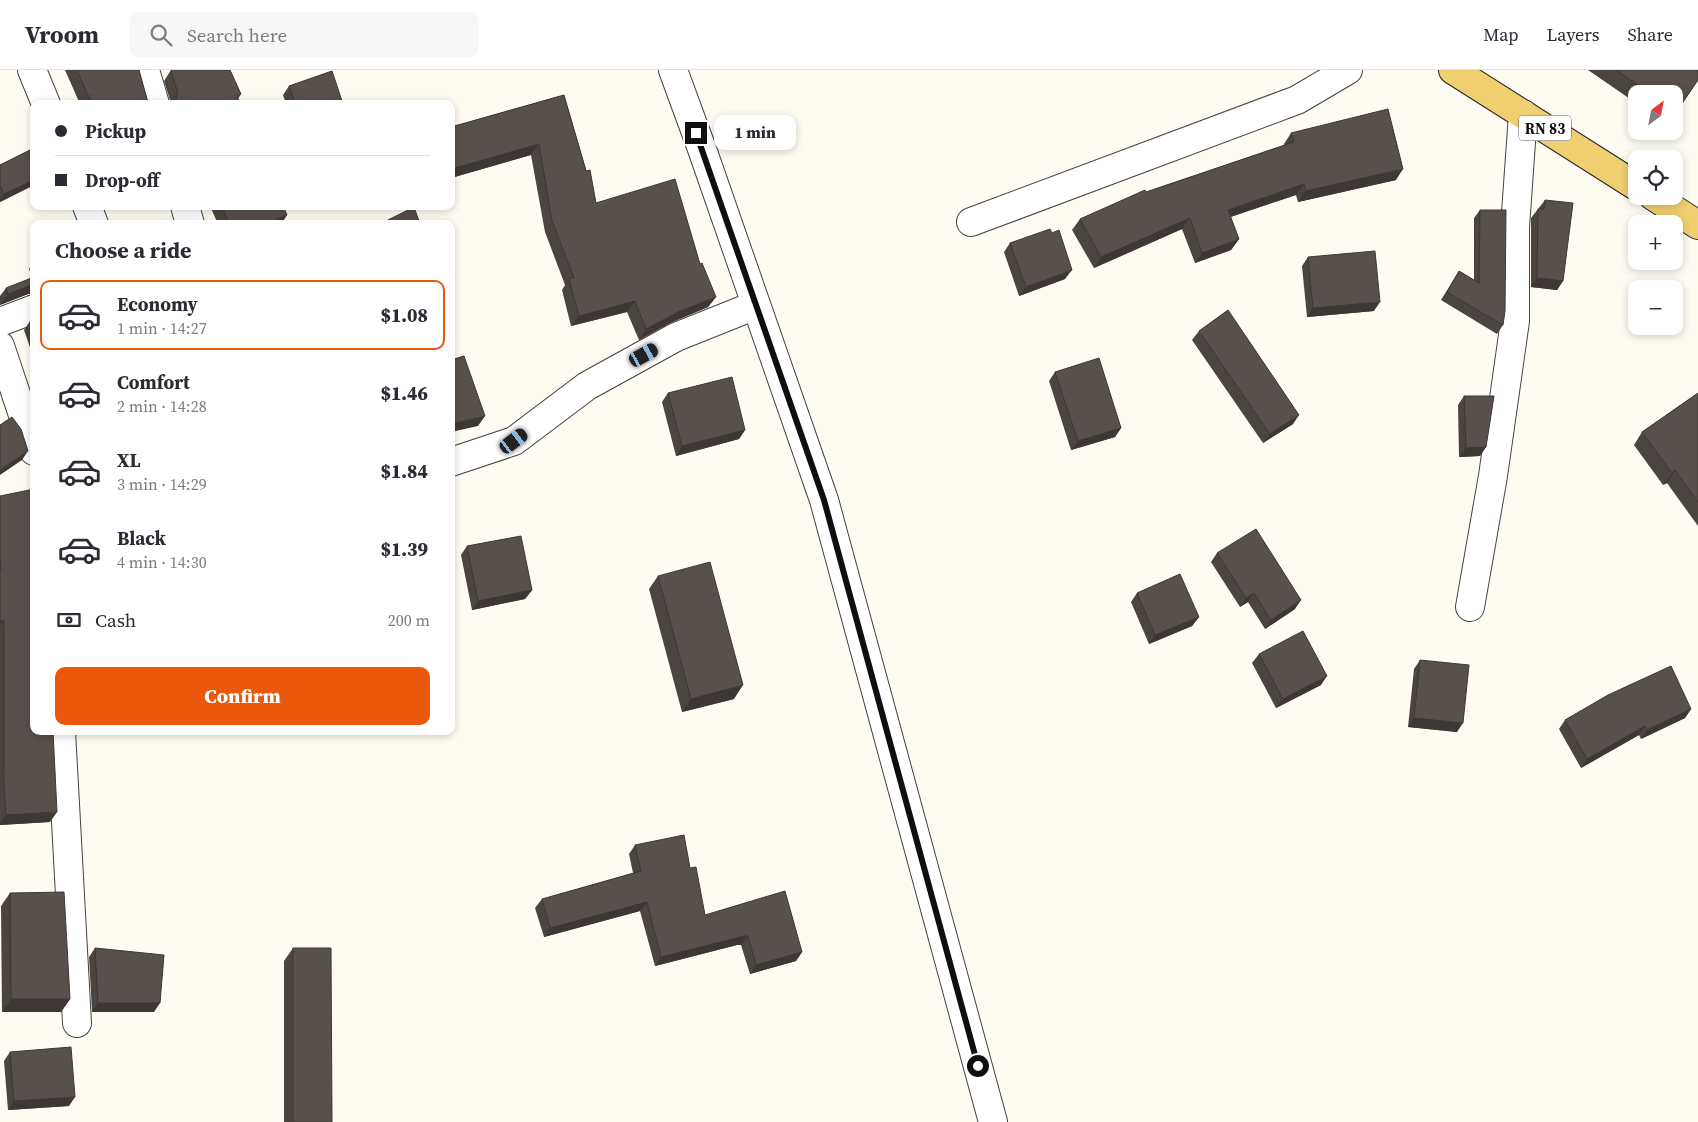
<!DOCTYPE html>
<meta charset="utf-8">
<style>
body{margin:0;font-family:"Source Serif 4",serif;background:#f7f7f7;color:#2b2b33;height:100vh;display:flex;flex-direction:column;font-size:19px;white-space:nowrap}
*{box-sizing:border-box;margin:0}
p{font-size:16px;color:#7c7c81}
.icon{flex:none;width:28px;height:28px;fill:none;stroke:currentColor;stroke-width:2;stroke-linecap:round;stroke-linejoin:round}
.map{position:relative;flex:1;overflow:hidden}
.drawer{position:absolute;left:30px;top:150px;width:425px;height:515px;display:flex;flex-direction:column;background:#fff;border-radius:10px;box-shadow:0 2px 8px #0003}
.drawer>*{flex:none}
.guide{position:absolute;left:30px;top:30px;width:425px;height:110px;border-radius:10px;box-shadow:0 2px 8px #0003;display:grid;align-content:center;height:110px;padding:0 25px;background:#fff}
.needle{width:32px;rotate:32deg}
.buttons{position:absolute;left:1628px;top:15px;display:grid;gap:10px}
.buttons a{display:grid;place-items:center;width:55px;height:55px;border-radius:10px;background:#fff;box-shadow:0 2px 8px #0003;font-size:25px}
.end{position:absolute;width:22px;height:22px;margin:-11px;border:6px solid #0f0f0f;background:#fff;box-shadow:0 0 0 2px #fff}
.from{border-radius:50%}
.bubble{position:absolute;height:35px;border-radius:10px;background:#fff;box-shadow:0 2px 8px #0003;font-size:16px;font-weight:800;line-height:35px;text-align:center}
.car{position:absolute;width:15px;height:30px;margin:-15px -8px;border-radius:6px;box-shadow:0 0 4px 1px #0007;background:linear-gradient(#222 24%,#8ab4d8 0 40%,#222 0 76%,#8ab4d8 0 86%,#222 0)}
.guide b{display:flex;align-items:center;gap:18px;height:48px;font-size:19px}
.guide b+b{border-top:1px solid #e1e1e2}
.guide i{width:12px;height:12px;background:#2b2b33}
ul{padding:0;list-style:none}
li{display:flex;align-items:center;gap:15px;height:70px;margin:0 10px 8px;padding:0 15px;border:2px solid transparent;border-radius:10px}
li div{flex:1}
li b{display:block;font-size:19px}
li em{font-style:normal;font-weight:800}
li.selected{border-color:#ea580c}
li>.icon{width:45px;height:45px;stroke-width:1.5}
h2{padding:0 25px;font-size:22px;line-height:60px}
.pay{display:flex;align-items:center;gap:12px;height:55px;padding:0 25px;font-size:19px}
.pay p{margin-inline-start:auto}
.cta{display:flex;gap:10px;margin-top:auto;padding:10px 25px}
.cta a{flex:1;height:58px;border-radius:10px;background:#ea580c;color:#fff;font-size:20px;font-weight:800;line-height:58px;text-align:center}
header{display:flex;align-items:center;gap:30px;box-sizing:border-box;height:70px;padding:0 25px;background:#fff;border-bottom:1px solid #e1e1e2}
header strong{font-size:24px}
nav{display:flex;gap:28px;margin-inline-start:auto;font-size:18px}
.search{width:350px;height:45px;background:#f7f7f7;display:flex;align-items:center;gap:12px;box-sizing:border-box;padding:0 18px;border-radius:10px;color:#7c7c81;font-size:19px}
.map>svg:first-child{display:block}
</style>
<header>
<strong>Vroom</strong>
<div class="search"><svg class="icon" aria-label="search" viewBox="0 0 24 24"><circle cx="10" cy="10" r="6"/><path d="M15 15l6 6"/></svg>Search here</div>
<nav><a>Map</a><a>Layers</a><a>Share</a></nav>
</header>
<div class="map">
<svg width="1698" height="1052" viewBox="0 0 1698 1052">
<rect width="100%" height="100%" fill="#fefcf2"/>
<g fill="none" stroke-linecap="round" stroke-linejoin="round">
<defs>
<g id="street">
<polyline points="32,0 46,34"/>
<polyline points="145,0 155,34"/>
<polyline points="673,0 702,79 824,430 993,1052"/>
<polyline points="87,136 94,154"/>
<polyline points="185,136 190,154"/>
<polyline points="971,152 1297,30 1348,0"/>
<polyline points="0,252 34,239"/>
<polyline points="0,276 29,363 34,381"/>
<polyline points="451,392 514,371 587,316 676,267 756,235"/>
<polyline points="1470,537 1493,406 1515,251 1515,157 1523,44"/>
<polyline points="61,661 77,953"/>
</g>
<g id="primary">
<polyline points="1453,0 1636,116"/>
<polyline points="1653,126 1698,155"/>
</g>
</defs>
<!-- street casing -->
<use href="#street" stroke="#424242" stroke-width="30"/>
<!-- primary casing -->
<use href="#primary" stroke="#202020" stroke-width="30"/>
<!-- street -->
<use href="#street" stroke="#fff" stroke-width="28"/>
<!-- primary -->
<use href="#primary" stroke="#f0cf70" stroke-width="28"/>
</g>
<!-- wall -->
<g fill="#4b4541">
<polygon points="65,0 139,0 147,29 150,34 80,34"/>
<polygon points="171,0 241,24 238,29 240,34 170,34 170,30 164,11"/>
<polygon points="1588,0 1698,0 1698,10 1674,45 1674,24 1636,24 1636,33"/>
<polygon points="289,16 343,34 286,34 283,25"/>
<polygon points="564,25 596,133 700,194 716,227 708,237 670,253 639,270 627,242 571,256 562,220 565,215 545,162 531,85 451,108 451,57"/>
<polygon points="1291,63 1396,110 1298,132 1296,125 1231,147 1239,169 1231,180 1195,193 1182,159 1094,198 1072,160 1080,149 1146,122 1284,75 1284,74"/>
<polygon points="34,78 34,115 0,132 0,95"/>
<polygon points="1545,130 1563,211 1557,220 1531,217 1531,148"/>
<polygon points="210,136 283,136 287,145 281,154 218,154"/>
<polygon points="1480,140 1503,255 1497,264 1441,230 1459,201 1474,210 1474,148"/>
<polygon points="1010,173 1065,209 1019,226 1004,182"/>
<polygon points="1308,187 1374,241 1307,247 1302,196"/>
<polygon points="34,192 34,224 28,224 0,235 0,226 6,218 33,208 29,199"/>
<polygon points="34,247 34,289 24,260 32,248"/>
<polygon points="1199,261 1293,354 1263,373 1192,270"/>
<polygon points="1055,302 1121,358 1115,367 1071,380 1049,311"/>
<polygon points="668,323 745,360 739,369 676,386 662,332"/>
<polygon points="1698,323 1698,456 1667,413 1663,415 1634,375 1642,362"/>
<polygon points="1464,326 1486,377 1480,386 1459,387 1458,335"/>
<polygon points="0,426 50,752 0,755"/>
<polygon points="467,476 532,520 525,529 472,540 461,485"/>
<polygon points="1217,483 1295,539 1265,559 1248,532 1240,537 1211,492"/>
<polygon points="658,506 734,629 682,642 649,519"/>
<polygon points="1137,523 1199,547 1192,556 1149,574 1131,532"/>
<polygon points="1259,584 1321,615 1276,638 1252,593"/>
<polygon points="1420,590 1457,662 1408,657 1414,599"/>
<polygon points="1691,639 1685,648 1641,669 1639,665 1581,698 1559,659 1565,650"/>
<polygon points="635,775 690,798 705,845 802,882 796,891 750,904 741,875 737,875 655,896 640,841 544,867 535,838 542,829 633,803 629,784"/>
<polygon points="10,823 70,929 61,942 2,942 1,836"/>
<polygon points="95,878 154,942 92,942 89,887"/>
<polygon points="293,878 332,1052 284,1052 284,891"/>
<polygon points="10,982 69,1036 8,1040 4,991"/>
</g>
<!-- shaded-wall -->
<g fill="#3d3835">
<polygon points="539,74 531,85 451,108 451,103 455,98"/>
<polygon points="1403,99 1396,110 1298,132 1306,121"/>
<polygon points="34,110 34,115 0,132 0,130 4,124"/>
<polygon points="1304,114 1296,125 1220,150 1228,140"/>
<polygon points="287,145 281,154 266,154"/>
<polygon points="1190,148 1182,159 1094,198 1101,187"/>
<polygon points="1239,169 1231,180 1195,193 1202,183"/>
<polygon points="1072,200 1065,209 1019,226 1026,217"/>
<polygon points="1537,208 1563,211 1557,220 1531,217"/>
<polygon points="34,214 34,224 28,224 0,235 8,224"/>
<polygon points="716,227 708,237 670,253 639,270 646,259 678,242"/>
<polygon points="635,231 627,242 571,256 579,246"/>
<polygon points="1380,232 1374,241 1307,247 1313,238"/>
<polygon points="1299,345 1293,354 1263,373 1270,364"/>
<polygon points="485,346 478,356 451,362 451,354"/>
<polygon points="1121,358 1115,367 1071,380 1078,371"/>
<polygon points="745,360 739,369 676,386 682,376"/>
<polygon points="1486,377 1480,386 1459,387 1466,378"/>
<polygon points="28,381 22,390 0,405 0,400"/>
<polygon points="1675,400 1667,413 1663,415 1672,403"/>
<polygon points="532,520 525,529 472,540 478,531"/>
<polygon points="1254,523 1248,532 1240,537 1246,528"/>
<polygon points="1301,530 1295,539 1265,559 1271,550"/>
<polygon points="1199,547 1192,556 1149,574 1155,565"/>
<polygon points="4,550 0,556 0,551"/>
<polygon points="1327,606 1321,615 1276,638 1283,629"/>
<polygon points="743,615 734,629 682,642 691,629"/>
<polygon points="1691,639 1685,648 1641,669 1647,660"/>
<polygon points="1414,648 1463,653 1457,662 1408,657"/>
<polygon points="1645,656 1639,665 1581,698 1587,689"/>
<polygon points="57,742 50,752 0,755 0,753 6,745"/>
<polygon points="647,832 640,841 544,867 550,858"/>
<polygon points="744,866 748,866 741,875 737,875 655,896 661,887"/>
<polygon points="802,882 796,891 750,904 756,895"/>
<polygon points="11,929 70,929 61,942 2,942"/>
<polygon points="98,933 160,933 154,942 92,942"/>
<polygon points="75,1027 69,1036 8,1040 14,1031"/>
</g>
<!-- building -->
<g fill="#57504c" stroke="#3d3835">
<polygon points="77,0 139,0 147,29 150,34 92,34"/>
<polygon points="171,0 230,0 241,24 237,26 240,34 174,34 177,27 177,20"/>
<polygon points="1616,0 1698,0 1698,10 1677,41 1674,39 1674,24 1651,24"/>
<polygon points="332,1 343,34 296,34 289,16"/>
<polygon points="564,25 586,101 590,100 596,133 675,109 700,194 702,193 716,227 678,242 646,259 635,231 579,246 569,209 574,208 552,151 539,74 455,98 451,91 451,57"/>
<polygon points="1388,39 1403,99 1306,121 1304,114 1228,140 1239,169 1202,183 1190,148 1101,187 1080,149 1145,120 1146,122 1294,72 1291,63"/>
<polygon points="34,78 34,110 4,124 1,117 0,117 0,95"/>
<polygon points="1545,130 1573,133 1563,211 1537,208 1538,139 1544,139"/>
<polygon points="222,136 283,136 287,145 266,154 229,154"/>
<polygon points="414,137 420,154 380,154"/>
<polygon points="1480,140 1506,140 1505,241 1503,255 1447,222 1459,201 1479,213"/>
<polygon points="1050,159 1052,163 1059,160 1072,200 1026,217 1010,173"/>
<polygon points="1375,181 1380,232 1313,238 1308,187"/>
<polygon points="34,207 34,214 8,224 6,218"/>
<polygon points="1228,240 1299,345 1270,364 1199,261"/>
<polygon points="464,286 485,346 451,354 451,290"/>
<polygon points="1099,288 1121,358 1078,371 1055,302"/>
<polygon points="732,307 745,360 682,376 668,323"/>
<polygon points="1698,323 1698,432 1675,400 1672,403 1642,362"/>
<polygon points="1464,326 1494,326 1486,377 1466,378"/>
<polygon points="12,347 21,359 28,381 0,400 0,392 1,392 0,390 0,355"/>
<polygon points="34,419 34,661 53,661 57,742 6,745 3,701 4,701 4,550 0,551 0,500 1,500 0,489 0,426"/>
<polygon points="1256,459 1301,530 1271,550 1254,523 1246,528 1217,483"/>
<polygon points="521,466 532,520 478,531 467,476"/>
<polygon points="710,492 743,615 691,629 658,506"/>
<polygon points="1180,504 1199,547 1155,565 1137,523"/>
<polygon points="1303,561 1327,606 1283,629 1259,584"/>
<polygon points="1420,590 1469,595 1463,653 1414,648"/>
<polygon points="1671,596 1691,639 1647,660 1645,656 1587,689 1565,650 1608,625"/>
<polygon points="684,765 690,798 696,797 705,845 785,821 802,882 756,895 748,866 744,866 661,887 647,832 550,858 542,829 641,801 635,775"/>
<polygon points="64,822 70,929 11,929 10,823"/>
<polygon points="95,878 164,885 160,933 98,933"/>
<polygon points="293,878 331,878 332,1052 293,1052"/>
<polygon points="71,977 75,1027 14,1031 10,982"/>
</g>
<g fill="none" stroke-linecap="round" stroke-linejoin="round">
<!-- route -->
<polyline stroke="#0f0f0f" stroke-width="6" points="696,63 824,430 978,996"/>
</g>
<g text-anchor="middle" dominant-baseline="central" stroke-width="5" stroke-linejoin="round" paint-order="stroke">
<!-- shield labels -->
<rect fill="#fff" stroke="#575757" stroke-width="1" x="1519" y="45.5" width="52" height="25" rx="4"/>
<g font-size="15" font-weight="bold" fill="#0f0f0f">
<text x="1545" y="58">RN 83</text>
</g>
</g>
</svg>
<div class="buttons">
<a><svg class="needle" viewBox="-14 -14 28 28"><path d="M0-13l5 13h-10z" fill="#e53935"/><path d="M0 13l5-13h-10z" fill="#7c7c81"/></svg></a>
<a><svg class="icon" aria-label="locate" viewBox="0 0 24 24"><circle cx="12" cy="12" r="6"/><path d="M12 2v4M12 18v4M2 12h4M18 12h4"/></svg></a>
<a>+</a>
<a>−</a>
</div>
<i class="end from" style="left:978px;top:996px"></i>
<i class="end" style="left:696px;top:63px"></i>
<div class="bubble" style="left:714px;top:45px;width:82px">1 min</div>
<i class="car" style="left:644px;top:285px;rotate:61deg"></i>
<i class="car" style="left:514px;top:371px;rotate:53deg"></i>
<div class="guide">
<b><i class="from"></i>Pickup</b>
<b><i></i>Drop-off</b>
</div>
<section class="drawer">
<h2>Choose a ride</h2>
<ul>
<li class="selected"><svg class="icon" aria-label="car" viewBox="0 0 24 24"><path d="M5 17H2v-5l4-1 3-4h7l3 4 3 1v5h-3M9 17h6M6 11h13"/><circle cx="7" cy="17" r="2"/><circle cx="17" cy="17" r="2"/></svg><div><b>Economy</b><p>1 min · 14:27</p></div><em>$1.08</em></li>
<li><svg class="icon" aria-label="car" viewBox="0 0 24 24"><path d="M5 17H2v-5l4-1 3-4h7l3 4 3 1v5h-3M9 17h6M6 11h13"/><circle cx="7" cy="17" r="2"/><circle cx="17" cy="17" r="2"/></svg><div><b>Comfort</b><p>2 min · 14:28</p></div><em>$1.46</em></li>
<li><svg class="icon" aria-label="car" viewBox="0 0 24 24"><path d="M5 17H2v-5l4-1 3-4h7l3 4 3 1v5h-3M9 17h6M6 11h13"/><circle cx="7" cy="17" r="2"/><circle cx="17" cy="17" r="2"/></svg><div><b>XL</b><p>3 min · 14:29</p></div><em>$1.84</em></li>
<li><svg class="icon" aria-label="car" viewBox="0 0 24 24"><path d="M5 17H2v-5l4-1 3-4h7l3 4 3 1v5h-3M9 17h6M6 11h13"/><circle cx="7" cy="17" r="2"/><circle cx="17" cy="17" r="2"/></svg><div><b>Black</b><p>4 min · 14:30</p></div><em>$1.39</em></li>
</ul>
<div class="pay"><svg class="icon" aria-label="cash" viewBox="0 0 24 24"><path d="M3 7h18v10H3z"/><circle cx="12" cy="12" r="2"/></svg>Cash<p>200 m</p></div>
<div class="cta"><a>Confirm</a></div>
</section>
</div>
